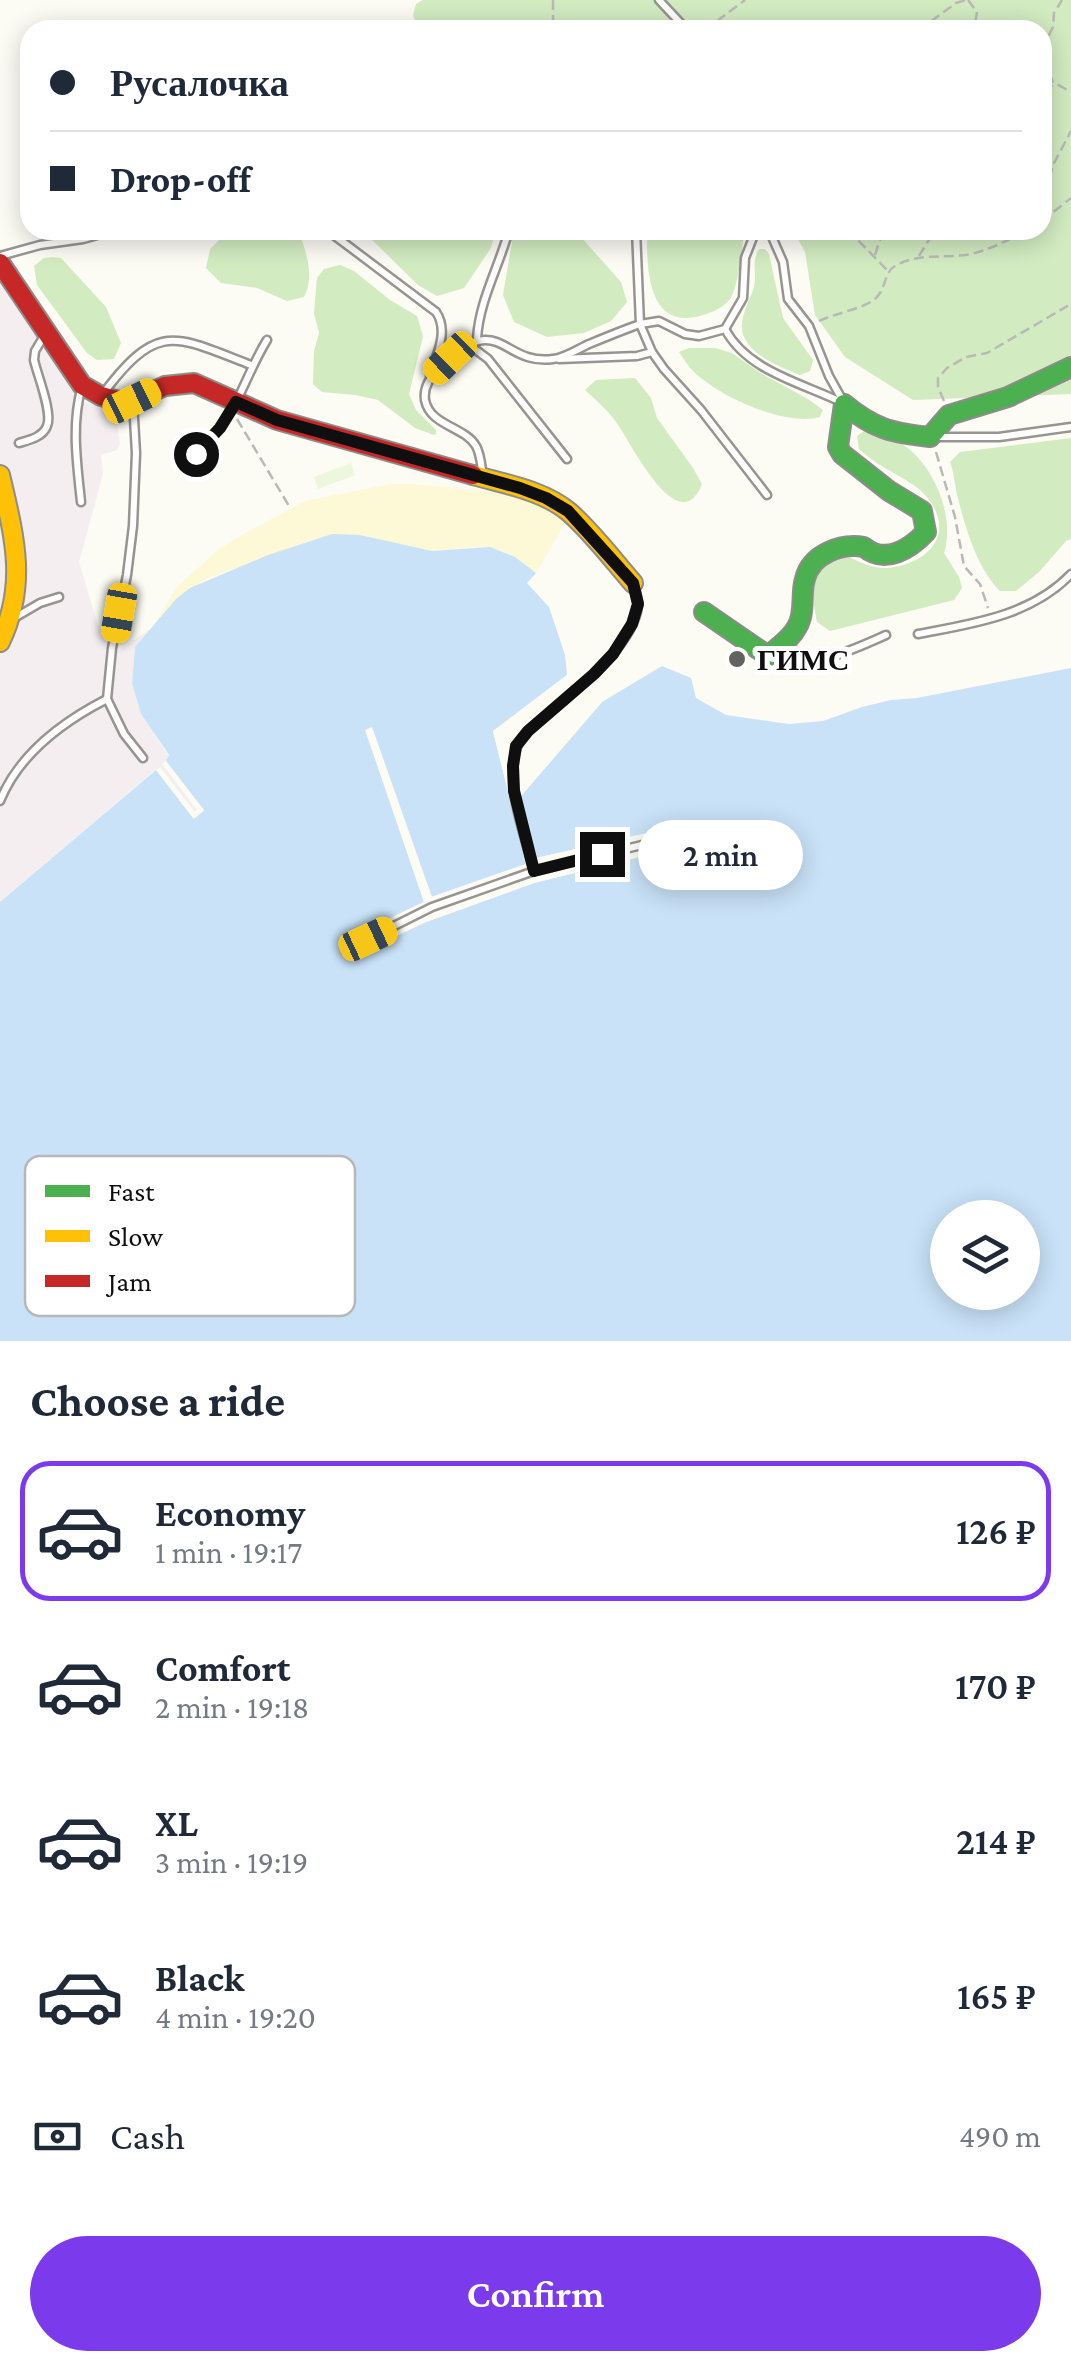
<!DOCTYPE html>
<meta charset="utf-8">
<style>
body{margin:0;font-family:"Crimson Pro",serif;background:#f6f6f7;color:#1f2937;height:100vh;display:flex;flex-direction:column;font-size:38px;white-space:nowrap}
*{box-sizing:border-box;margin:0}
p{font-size:32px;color:#747a83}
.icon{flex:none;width:55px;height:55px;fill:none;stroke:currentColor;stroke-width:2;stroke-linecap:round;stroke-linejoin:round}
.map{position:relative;height:1341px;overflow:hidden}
.panel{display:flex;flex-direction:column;background:#fff;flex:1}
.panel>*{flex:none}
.banner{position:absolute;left:20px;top:20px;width:1032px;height:220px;border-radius:30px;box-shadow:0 5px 25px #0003;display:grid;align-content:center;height:220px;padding:0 30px;background:#fff}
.controls{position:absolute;left:930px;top:1200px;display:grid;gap:20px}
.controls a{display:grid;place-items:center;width:110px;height:110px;border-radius:50%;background:#fff;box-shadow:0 5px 25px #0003;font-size:50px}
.end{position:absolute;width:45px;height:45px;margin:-22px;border:12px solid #0f0f0f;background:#fff;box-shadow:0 0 0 5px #fff}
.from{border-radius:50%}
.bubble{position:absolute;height:70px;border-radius:35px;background:#fff;box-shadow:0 5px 25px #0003;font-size:32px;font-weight:600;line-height:70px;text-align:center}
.car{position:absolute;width:30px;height:60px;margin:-30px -15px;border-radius:12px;box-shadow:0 0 8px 2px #0007;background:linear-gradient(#f5c518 24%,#345 0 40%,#f5c518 0 76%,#345 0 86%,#f5c518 0)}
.banner b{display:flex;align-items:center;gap:35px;height:95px;font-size:38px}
.banner b+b{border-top:2px solid #e0e1e3}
.banner i{width:25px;height:25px;background:#1f2937}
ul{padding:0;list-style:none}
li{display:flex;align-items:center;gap:30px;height:140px;margin:0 20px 15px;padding:0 10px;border:5px solid transparent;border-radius:30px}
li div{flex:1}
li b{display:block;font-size:38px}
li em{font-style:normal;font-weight:600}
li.active{border-color:#7c3aed}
li>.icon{width:90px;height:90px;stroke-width:1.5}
h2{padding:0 30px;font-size:45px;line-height:120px}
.pay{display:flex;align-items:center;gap:25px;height:110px;padding:0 30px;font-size:38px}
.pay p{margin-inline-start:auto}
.action{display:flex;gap:20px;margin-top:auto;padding:20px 30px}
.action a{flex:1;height:115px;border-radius:60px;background:#7c3aed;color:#fff;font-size:40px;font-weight:600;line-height:115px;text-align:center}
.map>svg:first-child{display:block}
</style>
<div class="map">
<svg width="1071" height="1341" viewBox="0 0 1071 1341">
<rect width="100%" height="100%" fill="#fcfbf4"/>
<!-- industrial -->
<polygon fill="#f4eef1" points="0,276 41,341 69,379 82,405 85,402 107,406 116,417 120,444 117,450 101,455 103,474 79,562 100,632 112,648 118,651 152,628 135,647 132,683 141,714 204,810 194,819 155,770 0,902"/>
<!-- forest -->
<g fill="#d2ebc1">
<polygon points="423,0 1071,0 1071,394 913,400 845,357 815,315 805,252 793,230 1042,230 1042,30 418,30 413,15 416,4"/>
<path d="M229,230H298C306,250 315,277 304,297L287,301L257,288L221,283L206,268L210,249Z"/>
<polygon points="362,230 496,230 491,248 464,288 437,296 418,285"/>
<polygon points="514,230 581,230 581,237 621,282 627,302 611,321 584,333 547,337 514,322 503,295"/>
<path d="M647,230H744C743,244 738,288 730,299C723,309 708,314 696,317C645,327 647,262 647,230Z"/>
<path d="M759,249H765L769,254L783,318L813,360L810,371L800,375C777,366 734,349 743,318C745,307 751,298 754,287C757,273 751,262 759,249Z"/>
<polygon points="52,257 61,258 106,307 121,343 114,359 97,360 87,353 37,285 34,266 44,258"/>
<polygon points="340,265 354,271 390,300 417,316 423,336 409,394 416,410 436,430 436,434 434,435 415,428 378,400 355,395 322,392 313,384 314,351 319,333 314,313 317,278 324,269"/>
<path d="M689,348H715L732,353L762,374L808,399L823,410L820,417C785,427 718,396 693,371C688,366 683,358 679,352Z"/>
<path d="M635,378L651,398L657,418L693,468L702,484C678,544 628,436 614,419C605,408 595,399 585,390L596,380Z"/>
<path d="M864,431C874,436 886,436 895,440C932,458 956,515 944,553L959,577L962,588L954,600L830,631L817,622L812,596L817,572L832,561L847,556C859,562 872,568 885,568C923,566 956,538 930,501C919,485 900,477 885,468C876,463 867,456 859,449L857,436Z"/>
<path d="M1071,438V539L1066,541L1039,572L1016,591H1000C978,569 967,533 959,502C955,489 955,476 950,462L960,452Z"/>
</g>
<!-- sand -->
<polygon fill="#fdf8d5" points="391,484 413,484 508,493 560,515 564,525 536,573 502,551 474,547 432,551 360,536 332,535 302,543 204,580 176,599 152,628 178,586 218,550 242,535 305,501"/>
<!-- pitch -->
<polygon fill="#edf7dd" points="351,463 355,475 318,489 314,477"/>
<!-- water -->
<path fill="#c9e2f8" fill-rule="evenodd" d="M332,534L360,535L432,551L490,547L515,557L536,573L527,583L549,607L565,655L567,675L493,731L526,864L431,897L372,728L366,730L424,902L352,936L360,953L426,922L534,883L683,846L678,826L536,858L521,796L602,702L662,666L691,678L696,698L726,715L789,724L823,721L862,707L891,700L917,698L1071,668V1341H0V902L156,770L193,818L204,811L166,761L169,755L141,714L132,683L135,647L176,599L190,588L268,555ZM948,1218H1022V1292H948Z"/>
<!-- pier -->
<g fill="#fcfbf4">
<polygon points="567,675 571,678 498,733 531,862 530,867 433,902 429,902 426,907 358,939 362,946 425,917 532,878 678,842 675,832 534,863 516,794 598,699 602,702 521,796 536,858 679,826 684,846 534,883 426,922 360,953 352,936 424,902 365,730 372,727 432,897 526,864 493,731"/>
<polygon points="166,761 204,810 194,819 156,770 160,767 195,812 197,810 162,764"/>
</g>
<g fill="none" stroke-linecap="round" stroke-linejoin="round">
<defs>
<g id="lane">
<polyline points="659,0 687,30"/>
<path d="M327,230L436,312C449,331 437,354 430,375"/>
<polyline points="636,230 640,324 659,321 685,334 699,336 725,329 743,298 745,258 756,230"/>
<polyline points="769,230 783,262 788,299 809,326 829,376 843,401"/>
<polyline points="0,256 40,245 83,239 115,230"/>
<path d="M725,329C748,372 803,383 843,403"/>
<path d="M477,339C479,301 499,267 509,230"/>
<polyline points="468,344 488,359 567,459"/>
<polyline points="559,359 637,356 652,352"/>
<path d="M102,395C158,321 173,335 251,365"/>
<polyline points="133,402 136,453 133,526 127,575 112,648 107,699 124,734 143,758"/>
<polyline points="936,437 999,437 1071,427"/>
<path d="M19,443C29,440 43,437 47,426C53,413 37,374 34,360L35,351L44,336"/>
<path d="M196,454C211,438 225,423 235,404C246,383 254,361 267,340"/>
<path d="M483,476C481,466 481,455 476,446C464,426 430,426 425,400C423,385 432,376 441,366C501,308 501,366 553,359C565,358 578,349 589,344C606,337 623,330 640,324L652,352L664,369L701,410L767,495"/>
<path d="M81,502C77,463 71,424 82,386"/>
<polyline points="16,617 40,603 59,597"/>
<path d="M918,634C971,624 1031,616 1071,574"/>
<path d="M772,658C808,671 853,650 886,635"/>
<path d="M0,801C19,754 64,721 107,699"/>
<path d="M534,871C525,836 505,785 516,750C520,736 535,725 546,716C575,690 633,647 638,606C639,599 635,590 633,583"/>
<polyline points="368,939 432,907 534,871 671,838"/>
</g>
<path id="fast" d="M704,612L768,656C778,647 791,639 797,627C806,612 800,595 805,579C811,554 841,543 864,547C885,565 910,549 926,532L922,511L889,491L842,454L838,447L844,404C874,429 892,433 930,437L949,415L1008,397L1071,367"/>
<g id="slow">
<path d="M0,475C14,535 28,584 0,642"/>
<path d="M473,475C504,484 543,490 569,512C592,532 613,560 633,583"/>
</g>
<polyline id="jam" points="0,263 82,385 101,396 126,403 165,386 194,383 277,420 473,475"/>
</defs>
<!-- lane casing -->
<use href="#lane" stroke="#969592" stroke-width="11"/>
<!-- fast casing -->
<use href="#fast" stroke="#8c8c89" stroke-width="22"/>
<!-- slow casing -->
<use href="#slow" stroke="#8c8c89" stroke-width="22"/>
<!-- jam casing -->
<use href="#jam" stroke="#8c8c89" stroke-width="22"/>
<!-- path -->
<g stroke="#b9b9b8" stroke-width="2.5" stroke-dasharray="10 5" stroke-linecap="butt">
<polyline points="553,0 553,30"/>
<polyline points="968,0 977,12 974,30"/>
<polyline points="705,30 745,0"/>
<polyline points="919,30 956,3 966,0"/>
<polyline points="1042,49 1053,27 1054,13 1062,0"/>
<polyline points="1042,60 1053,82 1071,92"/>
<polyline points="1042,106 1052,85"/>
<polyline points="1042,207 1053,165 1071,131"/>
<polyline points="1042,221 1071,198"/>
<polyline points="848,230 888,271"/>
<polyline points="875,255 883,230"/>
<polyline points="919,256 935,230"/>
<path d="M819,321C835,313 864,309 876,298C886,289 884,272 895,266C919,252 946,259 971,254C992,249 1010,239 1028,230"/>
<polyline points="944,401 938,387 938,378 947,368 966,357 987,353 1071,304"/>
<polyline points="237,419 289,506"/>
<polyline points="936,452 955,517 964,566 980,584 988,608"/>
</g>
<!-- lane -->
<use href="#lane" stroke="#fffefd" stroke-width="6"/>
<!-- fast -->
<use href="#fast" stroke="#4caf50" stroke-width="18"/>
<!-- slow -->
<use href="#slow" stroke="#ffc107" stroke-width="18"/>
<!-- jam -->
<use href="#jam" stroke="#c62828" stroke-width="18"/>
</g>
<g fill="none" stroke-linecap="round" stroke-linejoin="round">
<!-- route -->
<polyline stroke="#0f0f0f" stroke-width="12" points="196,454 220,428 236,402 277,420 520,488 546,498 568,511 633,583 638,604 632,624 613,654 594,674 528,731 516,746 513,766 514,791 534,871 602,854"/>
</g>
<!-- markers -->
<circle fill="#62625f" stroke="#fff" stroke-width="4" cx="737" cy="659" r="10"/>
<g text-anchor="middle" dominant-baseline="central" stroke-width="10" stroke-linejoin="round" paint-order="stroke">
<!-- poi labels -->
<g font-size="30" font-weight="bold" fill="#0f0f0f" stroke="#fff" text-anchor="start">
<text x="757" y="659">ГИМС</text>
</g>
</g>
<!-- legend -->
<rect x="25" y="1156" width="330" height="160" rx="15" fill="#fff" stroke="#b7b7b7" stroke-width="2.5"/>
<rect x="45" y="1185" width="45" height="12" fill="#4caf50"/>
<rect x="45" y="1230" width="45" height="12" fill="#ffc107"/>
<rect x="45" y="1275" width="45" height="12" fill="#c62828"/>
<g font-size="28" fill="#0f0f0f">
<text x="108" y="1201">Fast</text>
<text x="108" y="1246">Slow</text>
<text x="108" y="1291">Jam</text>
</g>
</svg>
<div class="controls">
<a><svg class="icon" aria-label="layers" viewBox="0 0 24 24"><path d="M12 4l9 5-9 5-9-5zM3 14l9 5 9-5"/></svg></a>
</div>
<i class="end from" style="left:196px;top:454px"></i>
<i class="end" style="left:602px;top:854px"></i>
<div class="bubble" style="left:638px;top:820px;width:165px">2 min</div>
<i class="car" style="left:450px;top:358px;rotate:226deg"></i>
<i class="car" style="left:132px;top:401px;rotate:64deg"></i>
<i class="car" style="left:119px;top:613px;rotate:190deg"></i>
<i class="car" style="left:368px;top:939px;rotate:65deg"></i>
<div class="banner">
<b><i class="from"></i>Русалочка</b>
<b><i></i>Drop-off</b>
</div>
</div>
<section class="panel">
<h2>Choose a ride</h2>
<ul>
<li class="active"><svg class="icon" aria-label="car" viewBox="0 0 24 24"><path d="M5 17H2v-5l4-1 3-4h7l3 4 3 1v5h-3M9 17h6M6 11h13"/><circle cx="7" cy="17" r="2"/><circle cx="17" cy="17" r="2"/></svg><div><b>Economy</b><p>1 min · 19:17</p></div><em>126 ₽</em></li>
<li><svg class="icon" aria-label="car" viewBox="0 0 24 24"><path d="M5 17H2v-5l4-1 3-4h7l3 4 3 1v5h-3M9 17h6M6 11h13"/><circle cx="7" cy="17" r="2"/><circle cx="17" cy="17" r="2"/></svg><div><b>Comfort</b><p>2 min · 19:18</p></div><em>170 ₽</em></li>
<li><svg class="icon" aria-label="car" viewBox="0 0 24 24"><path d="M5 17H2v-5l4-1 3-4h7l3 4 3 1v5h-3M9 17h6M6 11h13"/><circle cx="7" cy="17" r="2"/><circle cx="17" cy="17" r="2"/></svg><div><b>XL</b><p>3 min · 19:19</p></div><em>214 ₽</em></li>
<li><svg class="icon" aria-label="car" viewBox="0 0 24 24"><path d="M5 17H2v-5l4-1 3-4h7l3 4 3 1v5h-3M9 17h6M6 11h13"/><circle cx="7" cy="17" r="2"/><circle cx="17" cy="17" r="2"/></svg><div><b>Black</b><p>4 min · 19:20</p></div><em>165 ₽</em></li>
</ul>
<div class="pay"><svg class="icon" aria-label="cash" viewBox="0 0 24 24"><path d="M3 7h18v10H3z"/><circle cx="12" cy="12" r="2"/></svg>Cash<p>490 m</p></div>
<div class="action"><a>Confirm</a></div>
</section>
